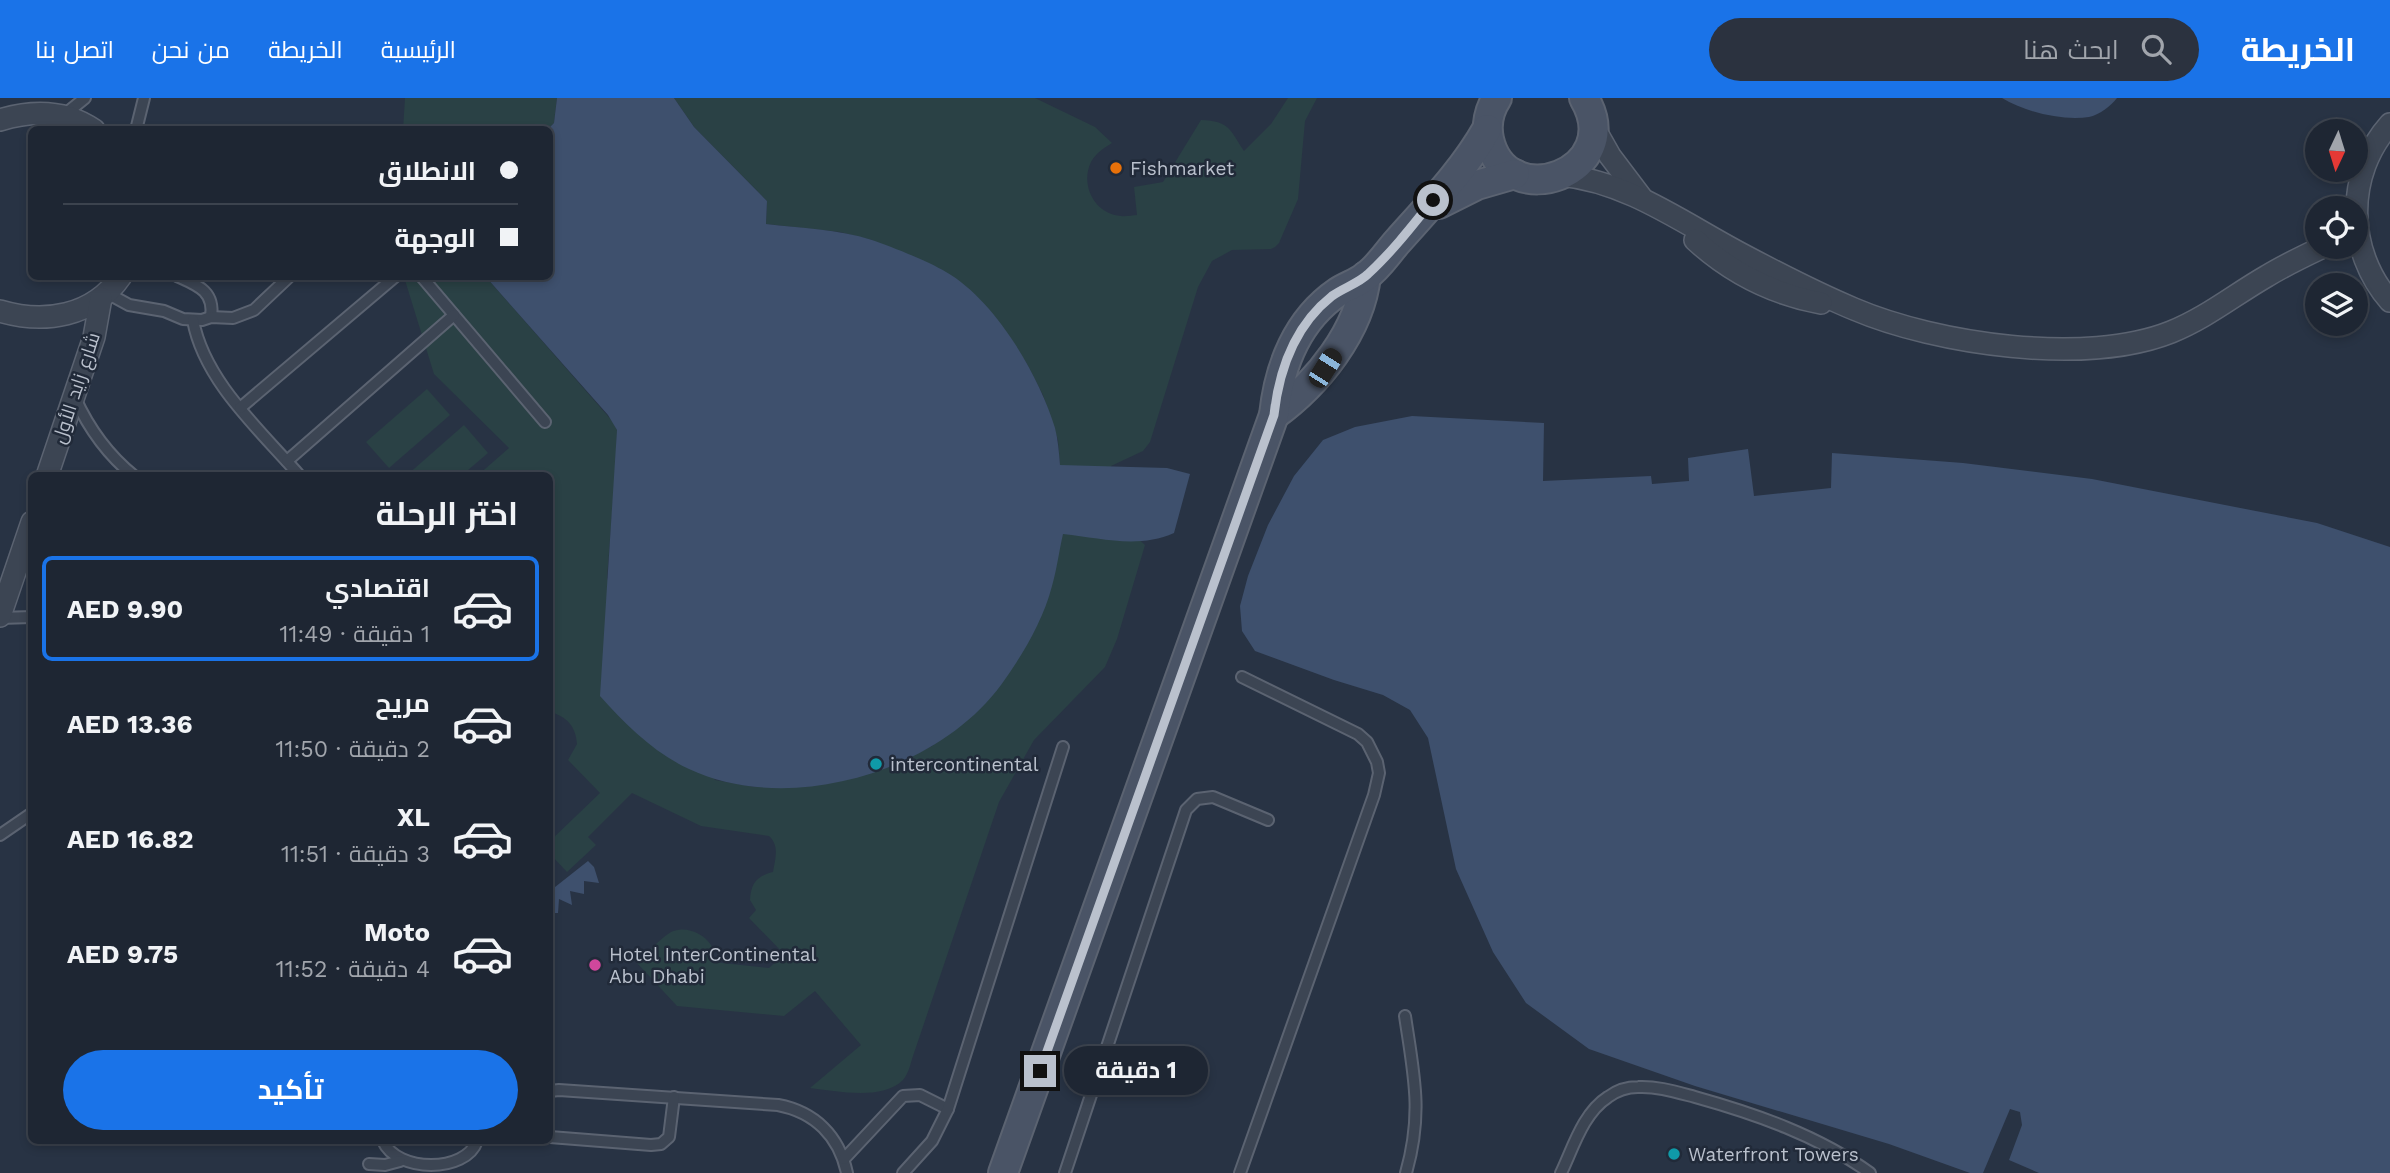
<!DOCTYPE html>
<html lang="ar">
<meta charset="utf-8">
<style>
body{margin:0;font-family:"Work Sans",Cairo,sans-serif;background:#2b323f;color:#f1f3f6;direction:rtl;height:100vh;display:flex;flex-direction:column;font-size:26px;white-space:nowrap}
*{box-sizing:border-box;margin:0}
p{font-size:23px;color:#a1a5ac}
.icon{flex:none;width:38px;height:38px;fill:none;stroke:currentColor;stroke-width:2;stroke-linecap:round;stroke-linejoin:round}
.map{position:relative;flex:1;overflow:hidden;direction:ltr}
.side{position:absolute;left:28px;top:374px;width:525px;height:672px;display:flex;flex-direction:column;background:#1e2633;border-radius:10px;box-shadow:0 4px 10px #0003,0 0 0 2px #3c434e;direction:rtl}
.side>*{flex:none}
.guide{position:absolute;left:28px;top:28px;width:525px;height:154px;border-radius:10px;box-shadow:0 4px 10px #0003,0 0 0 2px #3c434e;direction:rtl;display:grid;align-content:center;height:154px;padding:0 35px;background:#1e2633}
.needle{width:46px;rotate:184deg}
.buttons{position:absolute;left:2305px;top:21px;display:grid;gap:14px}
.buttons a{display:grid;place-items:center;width:63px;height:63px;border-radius:50%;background:#1e2633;box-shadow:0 4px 10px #0003,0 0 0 2px #3c434e;font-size:35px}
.end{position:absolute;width:32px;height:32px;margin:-16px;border:9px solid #bac1cd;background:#111;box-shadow:0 0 0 4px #111}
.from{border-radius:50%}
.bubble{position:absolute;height:49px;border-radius:24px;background:#1e2633;box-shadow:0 4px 10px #0003,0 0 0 2px #3c434e;font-size:23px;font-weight:700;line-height:49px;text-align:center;direction:rtl}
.car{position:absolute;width:21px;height:42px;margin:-21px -10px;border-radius:9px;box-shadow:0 0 5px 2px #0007;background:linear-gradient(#222 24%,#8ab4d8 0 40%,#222 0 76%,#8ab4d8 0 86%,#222 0)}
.guide b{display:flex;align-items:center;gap:24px;height:66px;font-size:26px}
.guide b+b{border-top:2px solid #3c434e}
.guide i{width:18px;height:18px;background:#f1f3f6}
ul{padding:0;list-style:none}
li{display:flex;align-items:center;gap:21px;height:105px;margin:0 14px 10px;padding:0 21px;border:4px solid transparent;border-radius:10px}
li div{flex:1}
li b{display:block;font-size:26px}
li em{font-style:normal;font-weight:700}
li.active{border-color:#1a73e8}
li>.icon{width:63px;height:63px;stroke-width:1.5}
h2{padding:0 35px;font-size:32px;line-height:84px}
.button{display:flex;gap:14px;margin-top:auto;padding:14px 35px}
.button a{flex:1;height:80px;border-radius:42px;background:#1a73e8;color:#fff;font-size:28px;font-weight:700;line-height:80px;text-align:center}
header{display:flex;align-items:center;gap:42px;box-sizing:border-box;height:98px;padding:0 35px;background:#1a73e8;color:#fff}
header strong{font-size:33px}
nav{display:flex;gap:38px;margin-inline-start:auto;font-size:24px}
.search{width:490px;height:63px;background:#2b323f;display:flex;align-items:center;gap:18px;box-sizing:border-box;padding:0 24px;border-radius:38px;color:#a1a5ac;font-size:26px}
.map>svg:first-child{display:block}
</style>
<header>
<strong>الخريطة</strong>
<div class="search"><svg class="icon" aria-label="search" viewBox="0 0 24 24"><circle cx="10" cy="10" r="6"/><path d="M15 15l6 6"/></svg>ابحث هنا</div>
<nav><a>الرئيسية</a><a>الخريطة</a><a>من نحن</a><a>اتصل بنا</a></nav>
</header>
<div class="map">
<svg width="2390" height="1075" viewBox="0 0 2390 1075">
<rect width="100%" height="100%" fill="#283344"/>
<!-- green -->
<g fill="#2a4145">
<polygon points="405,0 557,0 554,25 548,31 403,32"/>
<path d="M674,0H1035L1095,29L1112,45C1104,50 1096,55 1091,64C1080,86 1094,116 1121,118C1126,119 1132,117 1137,117L1134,89L1163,84L1201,22C1230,23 1230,32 1244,53L1271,26L1288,0H1317L1305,23L1298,101L1279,145L1275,149L1271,151L1232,152L1212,163L1198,189L1150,344L1143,353L1111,368L1130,433L1145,447L1117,541L1105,569L1034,642L999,704L912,961C910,968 908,976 903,982C882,1003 836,993 810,990L861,947L815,893L784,918L677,908L637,865C648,855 659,841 671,834C684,827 704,835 711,847C714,852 712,859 713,864L769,870L784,856L749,820L756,812L750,802C751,785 757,778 773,774C775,761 780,748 769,738L701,728L632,695L588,739L596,747L567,774L550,756V743L600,695L568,662L577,646C576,628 566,618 550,614V446L553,442L550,438V378H477L509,350L434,276L404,179H486L614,325L617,332L616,365L607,480L715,682L755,689H804L889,669L932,648L975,615L1000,588L1040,521L1060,367L1058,342L1043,297L1027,266L998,223L872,142L840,134L766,126L767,103L694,29Z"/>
<polygon points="427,291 450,317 389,370 366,344"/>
<polygon points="464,327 488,355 461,378 406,378"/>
</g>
<!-- water -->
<g fill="#3e506d">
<path d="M557,0H674L694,29L767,103L766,126C801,130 838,131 872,142C892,149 928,163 946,174C995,202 1039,277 1055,330C1058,342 1059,354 1060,367L1167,370L1190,376L1174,435C1138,451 1101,440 1063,436C1059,453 1057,471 1052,488C1043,523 1022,558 1001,587C937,674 789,718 689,671C654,655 625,626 600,598L617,332L608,317L486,179L550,178L548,31L554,25Z"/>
<path d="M2002,0H2117C2111,8 2099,17 2089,19C2062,23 2025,14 2002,0Z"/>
<polygon points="1412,318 1544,325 1543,383 1651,378 1652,386 1689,383 1688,360 1748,351 1754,398 1831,390 1832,355 1963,365 2092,381 2317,425 2390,449 2390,1075 2039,1075 2009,1062 2022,1027 2020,1014 2010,1011 1983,1075 1970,1075 1889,1046 1695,988 1589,951 1526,905 1493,854 1456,771 1428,640 1410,612 1383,597 1334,582 1255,553 1242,533 1240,508 1248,478 1268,427 1294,378 1323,342 1355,329"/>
<polygon points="588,763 594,769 599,785 584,783 584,796 570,793 572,807 559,801 558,815 550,815 550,793"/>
</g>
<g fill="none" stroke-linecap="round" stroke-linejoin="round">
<defs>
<g id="lane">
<polyline points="64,17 85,0"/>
<polyline points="136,32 144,0"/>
<path d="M177,178C197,187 215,193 211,219"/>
<polyline points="421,178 545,324"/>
<polyline points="107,195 129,207 164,213 183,221 202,222 211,219 233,220 254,212 290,178"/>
<path d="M193,222C204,283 260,332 300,378"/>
<path d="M75,300C89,331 108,357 134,378"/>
<polyline points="240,310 396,178"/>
<polyline points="287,363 454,217"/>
<polyline points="0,520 32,519"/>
<polyline points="0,737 32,715"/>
<path d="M1405,918C1414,978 1423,1015 1406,1075"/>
<path d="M550,993L559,992L778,1007C815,1014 839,1038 847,1075"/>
<polyline points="550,1039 651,1047 661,1046 669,1039 674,999"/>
<path d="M383,1043C397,1075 466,1075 477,1043"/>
<polyline points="844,1061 903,998 920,997 948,1011"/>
<polyline points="369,1066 385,1067 400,1063"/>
<polyline points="903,1075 932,1043 948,1011 1063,649"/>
<polyline points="1065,1075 1186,712 1197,701 1213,699 1268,722"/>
<polyline points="1240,1075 1374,697 1379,675 1377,664 1367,644 1358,636 1242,579"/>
<path d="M1561,1075C1573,1050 1583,1015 1608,999C1616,993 1627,989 1638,989C1657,988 1676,994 1695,999C1756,1016 1819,1038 1870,1075"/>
</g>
<g id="street">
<path d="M0,22C33,12 65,12 94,32"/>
<path d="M2390,26C2345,76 2346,153 2390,203"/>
<polyline points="1593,28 1610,58 1641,99"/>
<path d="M1561,77C1631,84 1688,129 1749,160C1783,178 1818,196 1854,211C1936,246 2086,268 2171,234C2206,220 2234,197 2267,178C2285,167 2304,158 2323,149"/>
<path d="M1695,142C1730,174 1773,196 1821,205"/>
<path d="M0,213C44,226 93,219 121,178"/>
<polyline points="47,378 94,239 101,200"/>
<polyline points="0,518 32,424"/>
</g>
<g id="secondary">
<path d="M1497,0C1489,12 1486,27 1489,41C1506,118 1628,74 1584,0"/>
<polyline points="1439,106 1477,87 1515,76"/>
<path d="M1274,317C1317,286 1360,233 1366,178"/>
<path d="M1003,1075L1274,317C1279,269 1297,222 1338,194C1347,188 1358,185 1366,178C1378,170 1388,154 1398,143C1430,107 1464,72 1487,31"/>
</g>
</defs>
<!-- lane casing -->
<use href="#lane" stroke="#5b6371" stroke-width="14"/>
<!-- street casing -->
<use href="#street" stroke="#5b6371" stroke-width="24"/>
<!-- secondary casing -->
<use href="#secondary" stroke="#5b6371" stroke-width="32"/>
<!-- lane -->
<use href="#lane" stroke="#3c4553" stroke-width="10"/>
<!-- street -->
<use href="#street" stroke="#3c4553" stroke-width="21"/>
<!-- secondary -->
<use href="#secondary" stroke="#4a5466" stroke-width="28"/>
</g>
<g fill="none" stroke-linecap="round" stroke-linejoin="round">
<!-- route -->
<path stroke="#bac1cd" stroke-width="9" d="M1040,973L1274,317C1279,272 1294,228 1332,198C1343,190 1359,185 1368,176C1392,154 1413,127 1433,102"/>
</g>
<!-- markers -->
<circle fill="#e8710a" stroke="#212a39" stroke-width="2.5" cx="1116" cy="70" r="7"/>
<g fill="#0f9aa8" stroke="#212a39" stroke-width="2.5">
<circle cx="876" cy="666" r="7"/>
<circle cx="1674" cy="1056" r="7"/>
</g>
<circle fill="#d1479c" stroke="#212a39" stroke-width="2.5" cx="595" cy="867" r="7"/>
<g text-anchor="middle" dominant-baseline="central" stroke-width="5" stroke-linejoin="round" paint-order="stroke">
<!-- poi labels -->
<g font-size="19" fill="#bac1cd" stroke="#212a39" text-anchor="start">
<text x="1130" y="70">Fishmarket</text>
<text x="890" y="666">intercontinental</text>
<text x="609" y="856">Hotel InterContinental<tspan x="609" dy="22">Abu Dhabi</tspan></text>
<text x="1688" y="1056">Waterfront Towers</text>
</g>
<!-- street labels -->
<g font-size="19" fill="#bac1cd" stroke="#212a39">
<text transform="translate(76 290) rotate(-72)">شارع زايد الأول</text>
</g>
</g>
</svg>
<div class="buttons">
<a><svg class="needle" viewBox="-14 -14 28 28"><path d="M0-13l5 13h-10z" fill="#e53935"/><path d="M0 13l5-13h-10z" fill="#a1a5ac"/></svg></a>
<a><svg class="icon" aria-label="locate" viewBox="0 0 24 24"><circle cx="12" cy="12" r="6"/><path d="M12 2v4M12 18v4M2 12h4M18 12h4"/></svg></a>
<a><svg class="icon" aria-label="layers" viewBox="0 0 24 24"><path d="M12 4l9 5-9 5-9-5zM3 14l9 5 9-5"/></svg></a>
</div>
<i class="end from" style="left:1433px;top:102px"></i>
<i class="end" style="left:1040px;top:973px"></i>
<div class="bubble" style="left:1064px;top:948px;width:144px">1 دقيقة</div>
<i class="car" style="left:1325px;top:270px;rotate:32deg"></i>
<div class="guide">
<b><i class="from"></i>الانطلاق</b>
<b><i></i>الوجهة</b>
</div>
<section class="side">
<h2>اختر الرحلة</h2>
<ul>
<li class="active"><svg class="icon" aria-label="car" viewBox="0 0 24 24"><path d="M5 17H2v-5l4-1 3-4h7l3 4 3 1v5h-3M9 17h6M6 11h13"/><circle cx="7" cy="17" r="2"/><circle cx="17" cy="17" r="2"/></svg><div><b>اقتصادي</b><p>1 دقيقة · 11:49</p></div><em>AED 9.90</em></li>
<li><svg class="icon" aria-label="car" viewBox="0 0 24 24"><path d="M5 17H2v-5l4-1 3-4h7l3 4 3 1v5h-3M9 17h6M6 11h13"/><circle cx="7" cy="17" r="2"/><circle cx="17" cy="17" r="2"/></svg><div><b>مريح</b><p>2 دقيقة · 11:50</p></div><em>AED 13.36</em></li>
<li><svg class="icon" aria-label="car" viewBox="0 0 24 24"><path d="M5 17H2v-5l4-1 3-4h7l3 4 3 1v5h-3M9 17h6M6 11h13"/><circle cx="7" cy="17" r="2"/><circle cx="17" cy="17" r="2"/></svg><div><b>XL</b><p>3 دقيقة · 11:51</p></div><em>AED 16.82</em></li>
<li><svg class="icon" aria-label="car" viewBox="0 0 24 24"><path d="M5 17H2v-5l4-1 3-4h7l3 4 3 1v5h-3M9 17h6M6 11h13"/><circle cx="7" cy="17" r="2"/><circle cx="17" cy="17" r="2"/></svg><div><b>Moto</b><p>4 دقيقة · 11:52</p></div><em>AED 9.75</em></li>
</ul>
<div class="button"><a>تأكيد</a></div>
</section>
</div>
